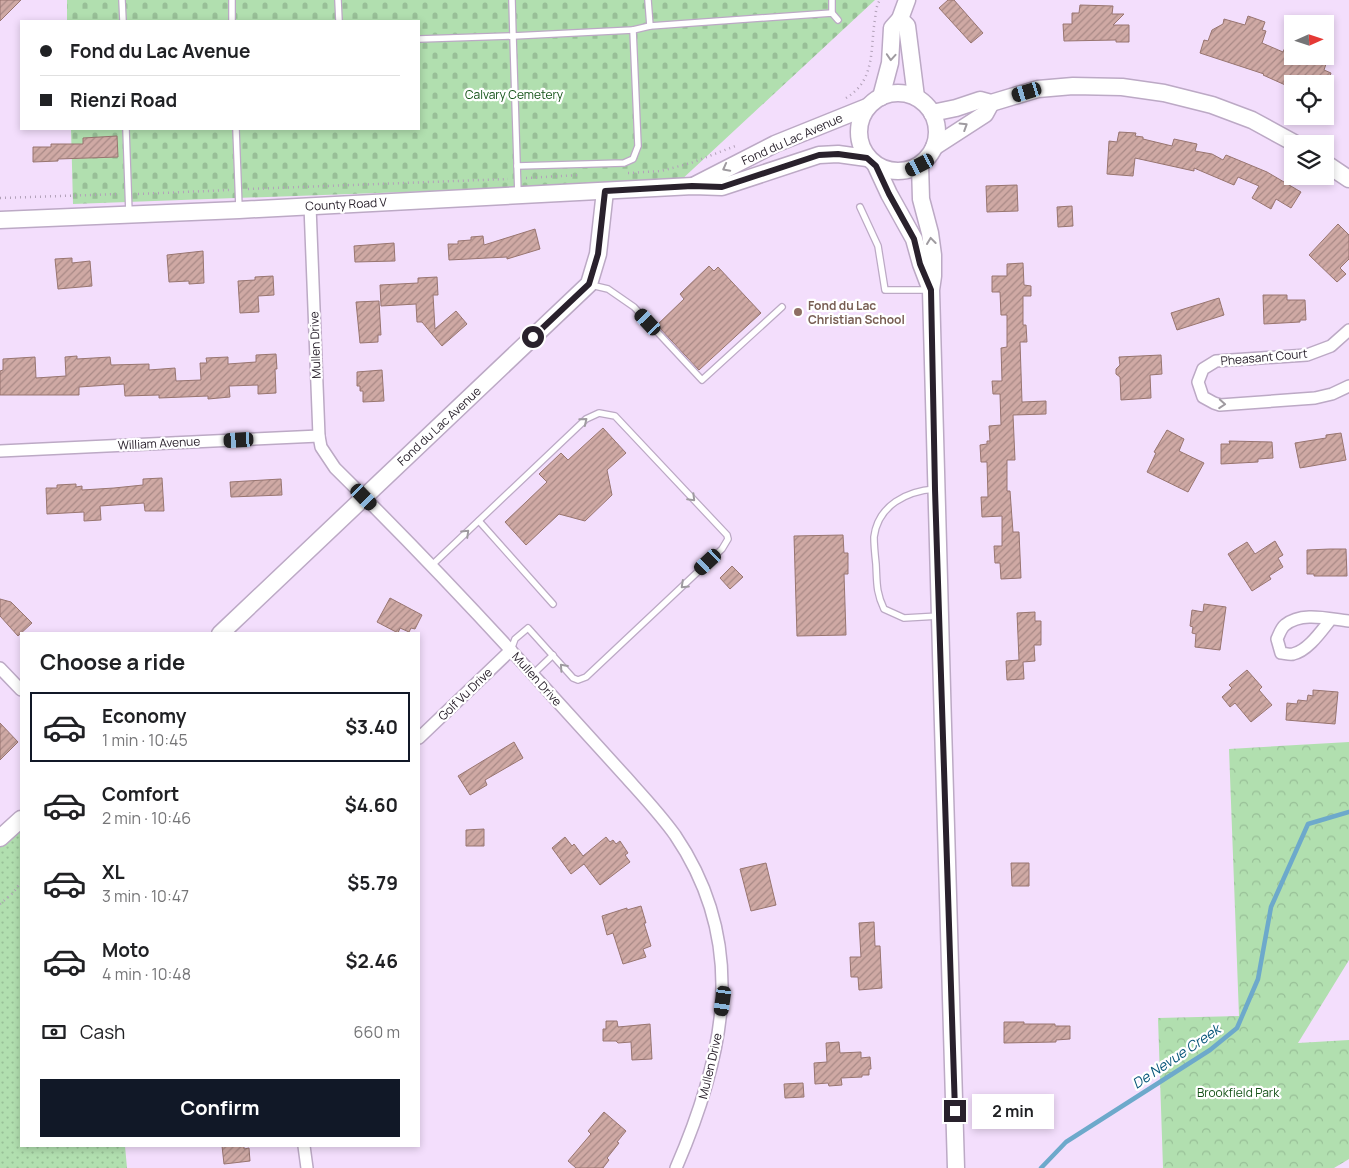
<!DOCTYPE html>
<meta charset="utf-8">
<style>
body{margin:0;font-family:Manrope,sans-serif;background:#f2f2f2;color:#202124;height:100vh;display:flex;flex-direction:column;font-size:19px;white-space:nowrap}
*{box-sizing:border-box;margin:0}
p{font-size:16px;color:#757577}
.icon{flex:none;width:28px;height:28px;fill:none;stroke:currentColor;stroke-width:2;stroke-linecap:round;stroke-linejoin:round}
.map{position:relative;flex:1;overflow:hidden}
.drawer{position:absolute;left:20px;top:632px;width:400px;height:515px;display:flex;flex-direction:column;background:#fff;border-radius:0px;box-shadow:0 2px 8px #0003}
.drawer>*{flex:none}
.guide{position:absolute;left:20px;top:20px;width:400px;height:110px;border-radius:0px;box-shadow:0 2px 8px #0003;display:grid;align-content:center;height:110px;padding:0 20px;background:#fff}
.needle{width:32px;rotate:87deg}
.fabs{position:absolute;left:1284px;top:15px;display:grid;gap:10px}
.fabs a{display:grid;place-items:center;width:50px;height:50px;border-radius:0px;background:#fff;box-shadow:0 2px 8px #0003;font-size:25px}
.end{position:absolute;width:22px;height:22px;margin:-11px;border:6px solid #29212c;background:#fff;box-shadow:0 0 0 2px #fff}
.from{border-radius:50%}
.bubble{position:absolute;height:35px;border-radius:0px;background:#fff;box-shadow:0 2px 8px #0003;font-size:16px;font-weight:700;line-height:35px;text-align:center}
.car{position:absolute;width:15px;height:30px;margin:-15px -8px;border-radius:6px;box-shadow:0 0 4px 1px #0007;background:linear-gradient(#222 24%,#8ab4d8 0 40%,#222 0 76%,#8ab4d8 0 86%,#222 0)}
.guide b{display:flex;align-items:center;gap:18px;height:48px;font-size:19px}
.guide b+b{border-top:1px solid #e0e0e0}
.guide i{width:12px;height:12px;background:#202124}
ul{padding:0;list-style:none}
li{display:flex;align-items:center;gap:15px;height:70px;margin:0 10px 8px;padding:0 10px;border:2px solid transparent;border-radius:0px}
li div{flex:1}
li b{display:block;font-size:19px}
li em{font-style:normal;font-weight:700}
li.selected{border-color:#111827}
li>.icon{width:45px;height:45px;stroke-width:1.5}
h2{padding:0 20px;font-size:22px;line-height:60px}
.pay{display:flex;align-items:center;gap:12px;height:55px;padding:0 20px;font-size:19px}
.pay p{margin-inline-start:auto}
.cta{display:flex;gap:10px;margin-top:auto;padding:10px 20px}
.cta a{flex:1;height:58px;border-radius:0px;background:#111827;color:#fff;font-size:20px;font-weight:700;line-height:58px;text-align:center}
.map>svg:first-child{display:block}
</style>
<div class="map">
<svg width="1349" height="1168" viewBox="0 0 1349 1168">
<defs>
<pattern id="grass-dots" width="8" height="8" patternUnits="userSpaceOnUse" patternTransform="scale(1.25)"><rect width="8" height="8" fill="#b1dfaf"/><path d="M2 2h.1M6 6h.1" fill="none" stroke="#98bf97" stroke-width="1.8" stroke-linecap="round"/></pattern>
<pattern id="cemetery-stones" width="16" height="16" patternUnits="userSpaceOnUse" patternTransform="scale(1.25)"><rect width="16" height="16" fill="#b1dfaf"/><path d="M2 7V4a2 2 0 0 1 4 0v3zM10 15v-3a2 2 0 0 1 4 0v3z" fill="#98bf97"/></pattern>
<pattern id="park-crowns" width="20" height="18" patternUnits="userSpaceOnUse" patternTransform="scale(1.25)"><rect width="20" height="18" fill="#b1dfaf"/><path d="M2 6a3 3 0 1 1 6 0M12 15a3 3 0 1 1 6 0" fill="none" stroke="#98bf97"/></pattern>
<pattern id="building-hatch" width="6" height="6" patternUnits="userSpaceOnUse" patternTransform="scale(1.25)"><rect width="6" height="6" fill="#cfa9a4"/><path d="M-1 1l2-2M0 6l6-6M5 7l2-2" fill="none" stroke="#a88986"/></pattern>
</defs>
<rect width="100%" height="100%" fill="#f3defc"/>
<!-- grass -->
<polygon fill="url(#grass-dots)" points="21,819 21,1146 125,1146 127,1168 0,1168 0,838"/>
<!-- cemetery -->
<polygon fill="url(#cemetery-stones)" points="67,0 875,0 679,182 73,204 71,129 419,129 419,21 67,21"/>
<!-- park -->
<polygon fill="url(#park-crowns)" points="1349,742 1349,960 1298,1043 1349,1040 1349,1159 1334,1168 1163,1168 1158,1018 1239,1016 1229,749"/>
<g fill="none" stroke-linecap="round" stroke-linejoin="round">
<!-- stream -->
<polyline stroke="#6da9cb" stroke-width="4.5" points="1041,1168 1066,1142 1210,1050 1237,1028 1258,979 1271,907 1308,824 1349,812"/>
</g>
<!-- building -->
<g fill="url(#building-hatch)" stroke="#987570">
<polygon points="0,0 21,0 0,21"/>
<polygon points="948,0 954,0 983,33 971,43 939,8"/>
<polygon points="1080,5 1113,6 1112,14 1124,14 1113,25 1129,25 1129,42 1116,42 1116,40 1064,41 1063,24 1072,24 1072,13 1079,13"/>
<polygon points="1248,16 1265,22 1262,30 1266,31 1262,43 1283,52 1292,32 1292,56 1298,56 1312,63 1314,58 1326,64 1324,70 1331,73 1327,84 1292,84 1292,88 1263,75 1264,74 1200,53 1204,40 1208,41 1212,30 1223,24 1224,19 1245,25"/>
<polygon points="1119,132 1136,133 1135,136 1143,137 1143,139 1172,146 1174,139 1197,144 1195,151 1212,154 1223,160 1226,155 1267,172 1301,192 1291,208 1276,199 1271,209 1252,198 1259,186 1238,177 1234,185 1194,168 1194,171 1135,158 1133,176 1107,174 1109,141 1117,142"/>
<polygon points="117,136 118,157 58,159 58,161 33,162 33,147 51,147 51,144 83,144 83,138"/>
<polygon points="1017,185 1018,211 987,212 986,186"/>
<polygon points="1072,206 1073,226 1058,227 1057,207"/>
<polygon points="1338,224 1349,235 1349,259 1340,268 1346,274 1337,282 1309,255"/>
<polygon points="535,229 540,249 507,259 507,257 449,260 448,244 458,244 458,241 471,240 471,237 483,236 484,245"/>
<polygon points="394,243 395,261 355,262 354,246"/>
<polygon points="203,251 204,283 189,284 189,281 169,282 167,255"/>
<polygon points="72,258 72,263 90,261 92,286 58,289 55,259"/>
<polygon points="1023,263 1024,285 1031,286 1031,296 1023,296 1023,325 1026,325 1027,342 1020,342 1022,402 1046,401 1046,414 1013,415 1015,460 1007,460 1007,491 1010,491 1013,532 1019,532 1021,578 1001,579 1000,563 995,563 994,546 1002,546 1002,516 982,517 981,497 988,497 987,462 981,462 980,445 987,444 987,441 990,441 989,426 1001,425 1000,394 993,394 992,381 1002,381 1001,348 1007,347 1007,315 1001,315 1000,292 992,292 992,276 1007,276 1007,264"/>
<polygon points="709,266 714,271 718,267 761,313 699,370 657,325 684,299 680,294"/>
<polygon points="273,276 274,295 258,296 259,312 240,313 238,281 255,280 255,277"/>
<polygon points="437,277 438,295 433,295 435,329 456,311 467,324 442,346 422,322 417,322 416,304 381,306 380,285 418,283 418,278"/>
<polygon points="1263,295 1287,295 1287,300 1305,300 1306,320 1300,320 1300,322 1264,324"/>
<polygon points="1219,298 1224,315 1177,330 1171,313"/>
<polygon points="379,301 381,335 378,335 378,342 360,343 356,302"/>
<polygon points="276,354 277,369 275,369 276,393 258,394 258,385 229,386 230,397 208,399 208,396 159,398 159,395 125,396 124,384 79,387 79,395 0,395 0,371 3,370 3,359 35,357 36,378 66,376 65,357 77,356 77,359 110,357 111,365 149,364 149,370 175,368 176,381 201,380 200,363 207,363 206,358 228,357 228,364 256,362 256,355"/>
<polygon points="1161,355 1162,374 1150,375 1151,398 1121,400 1120,377 1116,374 1116,369 1120,365 1119,357"/>
<polygon points="382,370 384,401 363,402 363,391 360,391 360,386 357,386 357,372"/>
<polygon points="603,428 626,453 607,470 612,495 585,521 559,514 526,545 505,522 547,482 539,474 561,453 568,460"/>
<polygon points="1167,430 1184,439 1179,451 1204,463 1188,492 1147,472 1156,453 1154,452"/>
<polygon points="1341,433 1346,460 1300,468 1295,443 1326,438 1326,435"/>
<polygon points="1229,441 1272,442 1273,458 1258,459 1258,462 1221,464 1221,444 1230,444"/>
<polygon points="162,478 164,511 145,511 144,503 100,506 101,520 84,521 84,512 47,514 46,488 57,488 57,485 76,484 76,487 82,486 82,490 114,488 143,485 143,479"/>
<polygon points="281,479 282,495 231,497 230,482"/>
<polygon points="843,535 844,553 848,553 848,574 844,574 846,635 797,636 794,536"/>
<polygon points="1275,541 1283,555 1278,558 1283,567 1269,576 1271,579 1252,591 1228,554 1247,542 1255,554"/>
<polygon points="1330,549 1346,549 1347,576 1314,576 1314,574 1307,574 1307,550"/>
<polygon points="732,566 743,577 730,589 720,578"/>
<polygon points="390,598 422,615 415,629 411,628 409,632 400,628 398,633 377,622"/>
<polygon points="0,599 11,602 32,623 18,636 0,616"/>
<polygon points="1204,604 1226,607 1220,650 1195,647 1196,634 1192,633 1193,627 1190,626 1192,610 1203,612"/>
<polygon points="1035,612 1035,621 1041,621 1041,645 1034,645 1035,661 1023,662 1024,679 1007,680 1006,661 1019,660 1017,613"/>
<polygon points="1247,670 1262,687 1259,690 1272,705 1251,722 1235,703 1230,707 1222,697 1232,688 1229,685"/>
<polygon points="1313,690 1338,692 1335,724 1286,720 1287,703 1297,704 1298,700 1307,701 1308,695 1313,696"/>
<polygon points="0,723 18,742 0,760"/>
<polygon points="514,742 523,758 485,780 487,785 470,795 458,776"/>
<polygon points="484,829 484,846 466,846 466,830"/>
<polygon points="565,837 572,846 574,844 583,856 606,837 610,842 613,840 616,844 620,841 628,853 625,855 630,862 600,885 584,864 571,874 552,848"/>
<polygon points="766,863 776,905 751,911 740,869"/>
<polygon points="1011,863 1029,863 1029,886 1012,886"/>
<polygon points="641,906 646,923 644,923 651,946 643,949 646,957 623,964 613,933 607,935 602,916 627,908 627,910"/>
<polygon points="874,922 875,946 880,946 882,988 859,990 858,977 851,977 850,957 861,957 859,923"/>
<polygon points="606,1021 617,1021 618,1027 650,1024 652,1059 632,1060 631,1042 618,1043 616,1041 603,1041 603,1029 606,1029"/>
<polygon points="1004,1022 1024,1022 1024,1024 1055,1024 1055,1026 1070,1026 1070,1039 1056,1040 1056,1042 1004,1043"/>
<polygon points="839,1042 840,1053 861,1052 861,1058 870,1057 871,1069 869,1069 869,1075 862,1075 862,1077 841,1078 842,1085 829,1086 828,1083 815,1084 814,1063 827,1062 826,1043"/>
<polygon points="803,1083 804,1097 785,1098 784,1084"/>
<polygon points="604,1112 626,1131 617,1142 619,1143 607,1158 609,1160 603,1168 576,1168 568,1161 591,1134 588,1131"/>
<polygon points="222,1146 244,1146 244,1149 249,1148 250,1161 224,1164"/>
</g>
<g fill="none" stroke-linecap="round" stroke-linejoin="round">
<defs>
<g id="lane">
<polyline points="122,0 123,21"/>
<polyline points="232,0 232,21"/>
<polyline points="338,0 339,21"/>
<polyline points="512,0 513,36 633,30"/>
<polyline points="648,0 650,26"/>
<polyline points="832,0 832,13"/>
<polyline points="419,39 513,36 518,195"/>
<polyline points="126,129 129,214"/>
<polyline points="236,129 239,208"/>
<polyline points="517,166 624,163 633,159 638,146 633,30 650,26 832,13 838,20"/>
<polyline points="860,207 878,246 885,290 929,290"/>
<polyline points="591,285 608,289 634,307 702,380 782,307"/>
<path d="M935,489C907,491 878,505 874,537C874,546 875,555 876,564C877,583 876,592 884,609L904,618L939,616"/>
<polyline points="479,521 553,604"/>
<polyline points="431,566 586,419 599,413 615,416 727,535 728,539 722,549 586,677 578,680 573,678 528,628 515,639 511,650"/>
<polyline points="533,674 553,655"/>
</g>
<g id="street">
<path d="M310,206L319,436L321,447L335,468C411,543 485,621 556,700C579,725 602,751 625,776C642,795 660,814 675,835C749,944 725,1055 676,1168"/>
<polyline points="1349,330 1331,346 1307,355 1216,361 1203,369 1198,382 1203,397 1214,403 1220,405 1315,398 1332,394 1349,386"/>
<polyline points="0,451 319,436"/>
<path d="M1331,619C1322,630 1308,651 1293,654C1290,655 1284,653 1281,653L1277,639C1279,635 1281,628 1285,625C1302,611 1329,619 1349,621"/>
<polyline points="0,668 21,690"/>
<polyline points="419,738 511,650"/>
<polyline points="304,1146 307,1168"/>
</g>
<g id="secondary">
<polyline points="900,19 907,26 916,97"/>
<circle cx="898" cy="132" r="39"/>
<polyline points="881,97 890,63 892,28 900,19 907,0"/>
<polyline points="932,113 956,108 980,100 991,103 1038,89 1073,86 1122,87 1164,93 1212,105 1252,120 1296,144"/>
<polyline points="934,147 985,114 991,103"/>
<polyline points="1325,163 1349,179"/>
<path d="M920,165L921,199L930,233L933,255V276L931,290C937,583 949,875 956,1168"/>
<polyline points="876,166 889,194 914,239 921,264 929,285"/>
<polyline points="695,185 775,144 867,107"/>
<polyline points="0,220 239,210 693,186 722,187 819,155 838,154 867,158"/>
<polyline points="220,634 589,284 598,254 605,191"/>
<polyline points="0,838 21,819"/>
</g>
</defs>
<!-- lane casing -->
<use href="#lane" stroke="#bca9c5" stroke-width="8"/>
<!-- street casing -->
<use href="#street" stroke="#bca9c5" stroke-width="14"/>
<!-- secondary casing -->
<use href="#secondary" stroke="#bca9c5" stroke-width="19"/>
<!-- path -->
<g stroke="#b2a1b9" stroke-width="2.5" stroke-dasharray="1 4" stroke-linecap="butt">
<path d="M846,98C876,80 870,49 875,19C876,12 876,6 880,0"/>
<polyline points="628,173 661,171 691,163 738,145"/>
<polyline points="526,178 580,175"/>
<polyline points="248,189 508,179"/>
<polyline points="138,194 230,190"/>
<polyline points="0,198 120,194"/>
<polyline points="0,904 13,893 21,882"/>
</g>
<!-- lane -->
<use href="#lane" stroke="#fff" stroke-width="5.5"/>
<!-- street -->
<use href="#street" stroke="#fff" stroke-width="11"/>
<!-- secondary -->
<use href="#secondary" stroke="#fff" stroke-width="16"/>
</g>
<!-- one-way arrows -->
<defs><path id="oneway-chevron" d="M-2-3.5L2.5 0L-2 3.5" fill="none" stroke-width="1.6" stroke-linecap="round" stroke-linejoin="round" transform="scale(1.25)"/></defs>
<g stroke="#9f9ba0">
<use href="#oneway-chevron" transform="translate(891 57) rotate(94)"/>
<use href="#oneway-chevron" transform="translate(964 126) rotate(-32)"/>
<use href="#oneway-chevron" transform="translate(726 168) rotate(152)"/>
<use href="#oneway-chevron" transform="translate(931 241) rotate(-97)"/>
<use href="#oneway-chevron" transform="translate(1222 404) rotate(4)"/>
<use href="#oneway-chevron" transform="translate(584 421) rotate(-39)"/>
<use href="#oneway-chevron" transform="translate(692 498) rotate(45)"/>
<use href="#oneway-chevron" transform="translate(466 533) rotate(-44)"/>
<use href="#oneway-chevron" transform="translate(684 585) rotate(137)"/>
<use href="#oneway-chevron" transform="translate(563 667) rotate(-132)"/>
</g>
<g fill="none" stroke-linecap="round" stroke-linejoin="round">
<!-- route -->
<polyline stroke="#29212c" stroke-width="6" points="533,337 589,284 598,254 605,191 692,186 722,187 819,155 838,154 867,158 876,166 889,194 914,239 920,264 931,290 935,489 955,1111"/>
</g>
<!-- markers -->
<circle fill="#8d6e63" stroke="#fff" stroke-width="2" cx="798" cy="312" r="5"/>
<g text-anchor="middle" dominant-baseline="central" stroke-width="4.5" stroke-linejoin="round" paint-order="stroke">
<!-- park labels -->
<g font-size="12" fill="#155318" stroke="#fff">
<text x="514" y="94">Calvary Cemetery</text>
<text x="1238" y="1092">Brookfield Park</text>
</g>
<!-- street labels -->
<g font-size="12" fill="#29212c" stroke="#fff">
<text transform="translate(792 139) rotate(-24)">Fond du Lac Avenue</text>
<text transform="translate(346 204) rotate(-3)">County Road V</text>
<text transform="translate(315 345) rotate(-92)">Mullen Drive</text>
<text transform="translate(1264 357) rotate(-5)">Pheasant Court</text>
<text transform="translate(439 426) rotate(-43)">Fond du Lac Avenue</text>
<text transform="translate(159 443) rotate(-3)">William Avenue</text>
<text transform="translate(537 679) rotate(48)">Mullen Drive</text>
<text transform="translate(465 694) rotate(-44)">Golf Vu Drive</text>
<text transform="translate(710 1066) rotate(-77)">Mullen Drive</text>
</g>
<!-- education labels -->
<g font-size="12" font-weight="bold" fill="#785e54" stroke="#fff" text-anchor="start">
<text x="808" y="305">Fond du Lac<tspan x="808" dy="14">Christian School</tspan></text>
</g>
<!-- water labels -->
<g font-size="14" font-style="italic" fill="#075679" stroke="#fff">
<text transform="translate(1176 1056) rotate(-34)">De Nevue Creek</text>
</g>
</g>
</svg>
<div class="fabs">
<a><svg class="needle" viewBox="-14 -14 28 28"><path d="M0-13l5 13h-10z" fill="#e53935"/><path d="M0 13l5-13h-10z" fill="#757577"/></svg></a>
<a><svg class="icon" aria-label="locate" viewBox="0 0 24 24"><circle cx="12" cy="12" r="6"/><path d="M12 2v4M12 18v4M2 12h4M18 12h4"/></svg></a>
<a><svg class="icon" aria-label="layers" viewBox="0 0 24 24"><path d="M12 4l9 5-9 5-9-5zM3 14l9 5 9-5"/></svg></a>
</div>
<i class="end from" style="left:533px;top:337px"></i>
<i class="end" style="left:955px;top:1111px"></i>
<div class="bubble" style="left:972px;top:1094px;width:82px">2 min</div>
<i class="car" style="left:1027px;top:92px;rotate:253deg"></i>
<i class="car" style="left:920px;top:165px;rotate:243deg"></i>
<i class="car" style="left:648px;top:322px;rotate:317deg"></i>
<i class="car" style="left:239px;top:440px;rotate:267deg"></i>
<i class="car" style="left:364px;top:497px;rotate:136deg"></i>
<i class="car" style="left:708px;top:562px;rotate:227deg"></i>
<i class="car" style="left:723px;top:1001px;rotate:188deg"></i>
<div class="guide">
<b><i class="from"></i>Fond du Lac Avenue</b>
<b><i></i>Rienzi Road</b>
</div>
<section class="drawer">
<h2>Choose a ride</h2>
<ul>
<li class="selected"><svg class="icon" aria-label="car" viewBox="0 0 24 24"><path d="M5 17H2v-5l4-1 3-4h7l3 4 3 1v5h-3M9 17h6M6 11h13"/><circle cx="7" cy="17" r="2"/><circle cx="17" cy="17" r="2"/></svg><div><b>Economy</b><p>1 min · 10:45</p></div><em>$3.40</em></li>
<li><svg class="icon" aria-label="car" viewBox="0 0 24 24"><path d="M5 17H2v-5l4-1 3-4h7l3 4 3 1v5h-3M9 17h6M6 11h13"/><circle cx="7" cy="17" r="2"/><circle cx="17" cy="17" r="2"/></svg><div><b>Comfort</b><p>2 min · 10:46</p></div><em>$4.60</em></li>
<li><svg class="icon" aria-label="car" viewBox="0 0 24 24"><path d="M5 17H2v-5l4-1 3-4h7l3 4 3 1v5h-3M9 17h6M6 11h13"/><circle cx="7" cy="17" r="2"/><circle cx="17" cy="17" r="2"/></svg><div><b>XL</b><p>3 min · 10:47</p></div><em>$5.79</em></li>
<li><svg class="icon" aria-label="car" viewBox="0 0 24 24"><path d="M5 17H2v-5l4-1 3-4h7l3 4 3 1v5h-3M9 17h6M6 11h13"/><circle cx="7" cy="17" r="2"/><circle cx="17" cy="17" r="2"/></svg><div><b>Moto</b><p>4 min · 10:48</p></div><em>$2.46</em></li>
</ul>
<div class="pay"><svg class="icon" aria-label="cash" viewBox="0 0 24 24"><path d="M3 7h18v10H3z"/><circle cx="12" cy="12" r="2"/></svg>Cash<p>660 m</p></div>
<div class="cta"><a>Confirm</a></div>
</section>
</div>
